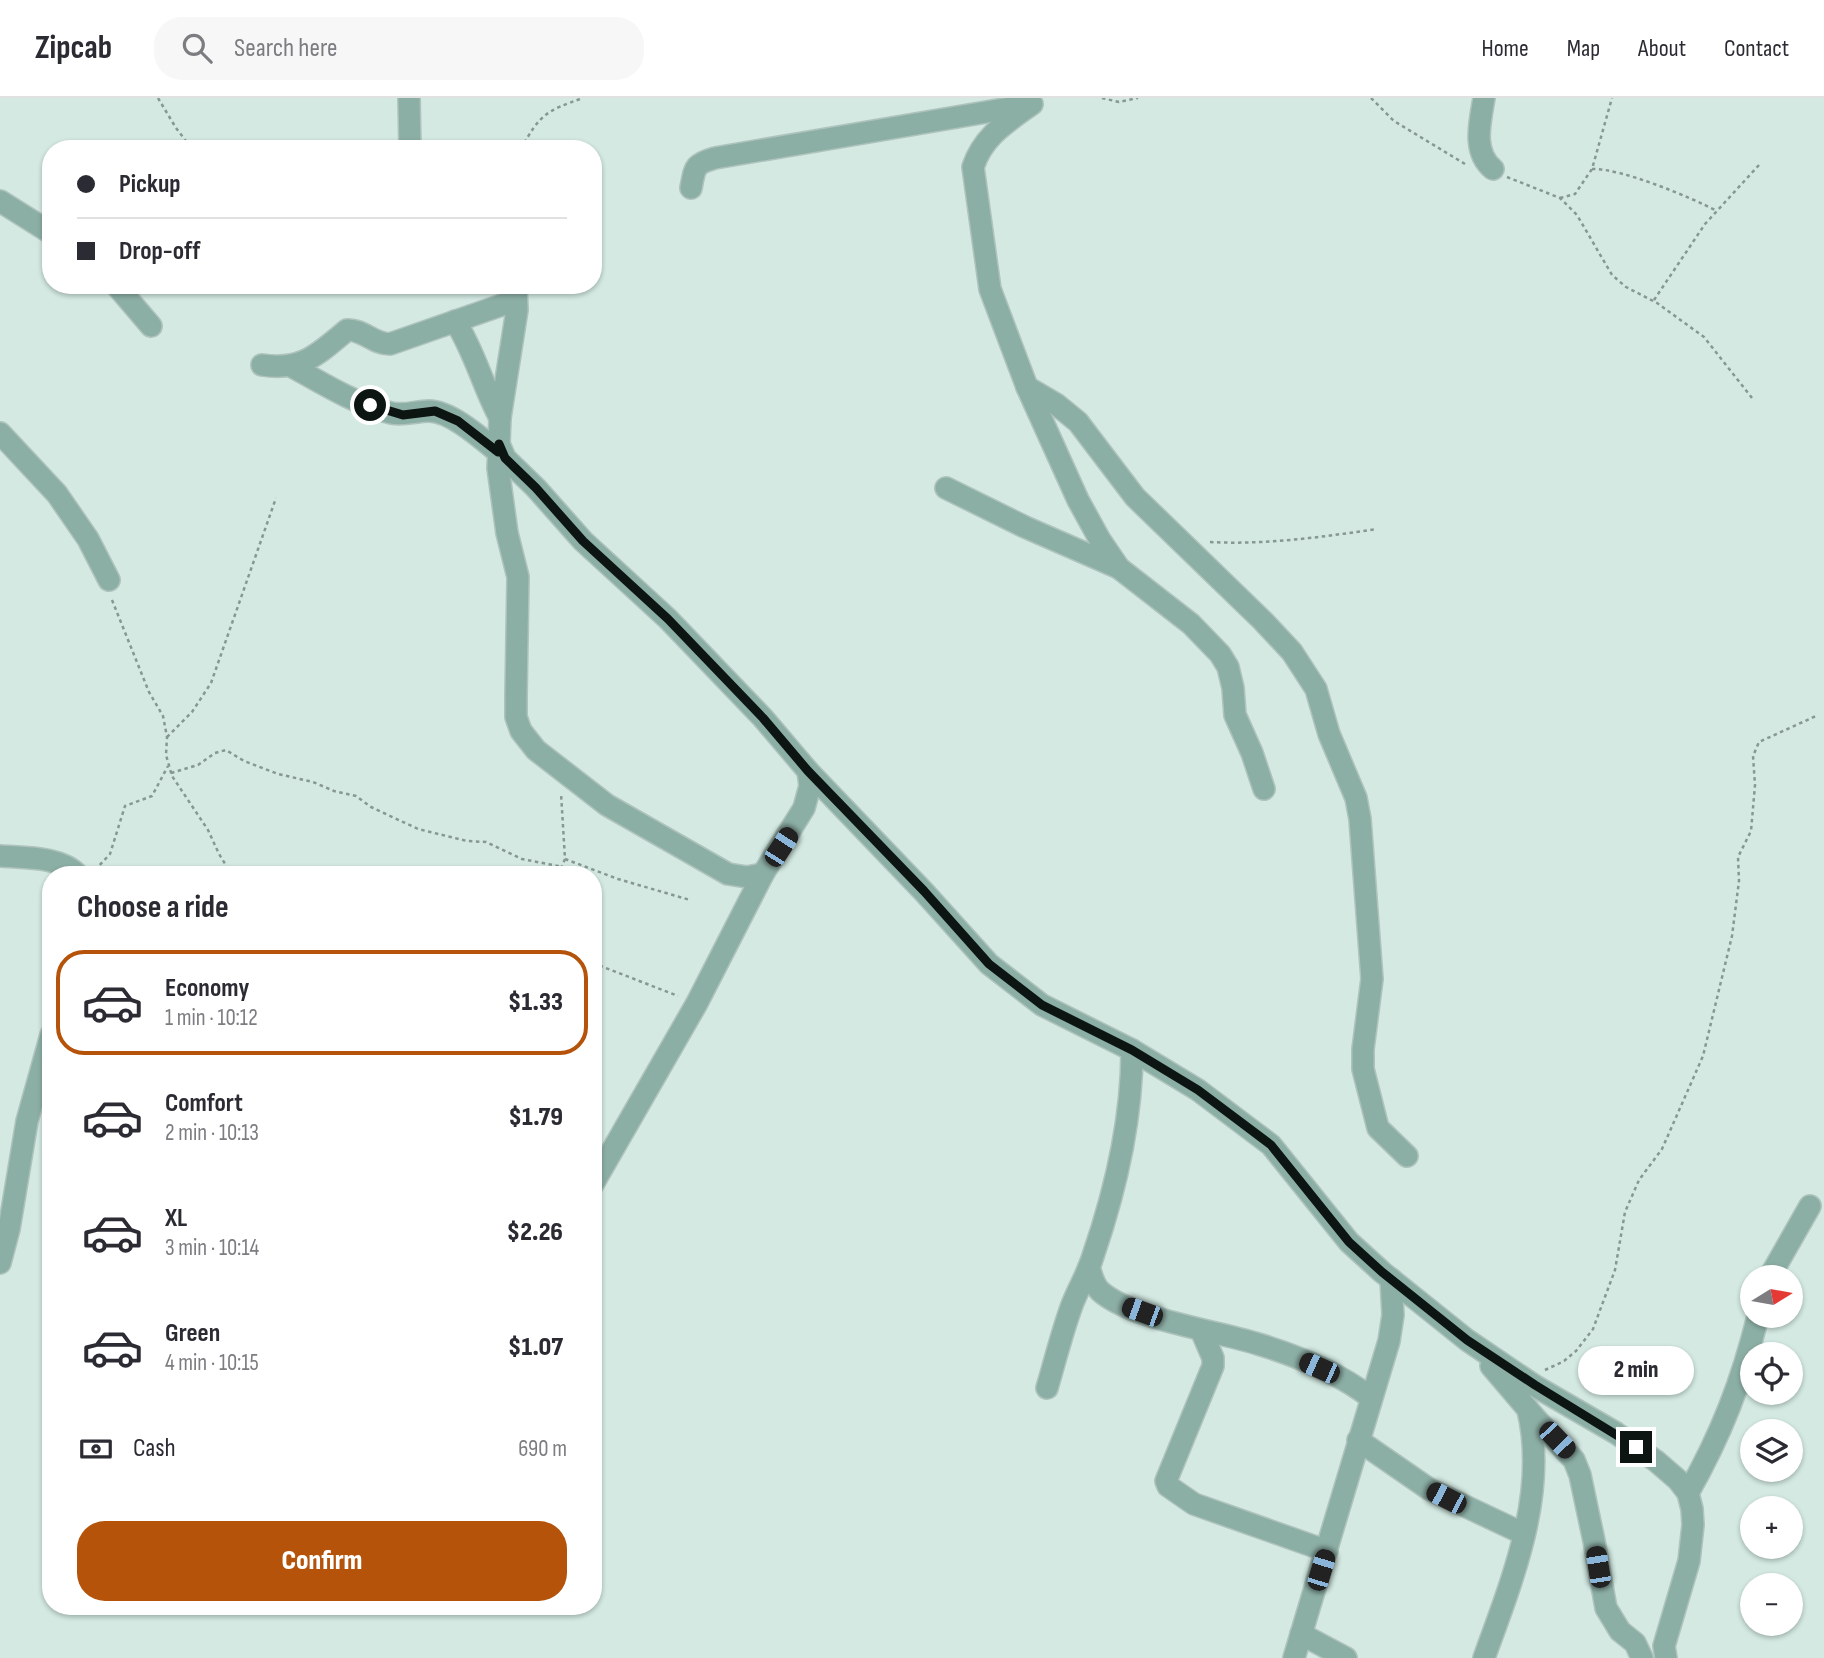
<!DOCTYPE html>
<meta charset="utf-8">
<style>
body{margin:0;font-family:"Sofia Sans Condensed",sans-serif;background:#f7f7f7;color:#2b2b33;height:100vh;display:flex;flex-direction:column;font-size:26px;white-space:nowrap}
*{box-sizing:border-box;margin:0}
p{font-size:23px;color:#7c7c81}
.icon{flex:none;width:38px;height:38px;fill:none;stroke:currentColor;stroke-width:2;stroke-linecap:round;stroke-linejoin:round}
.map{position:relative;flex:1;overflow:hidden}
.sheet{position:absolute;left:42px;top:768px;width:560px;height:749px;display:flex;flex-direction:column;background:#fff;border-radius:28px;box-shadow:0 2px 5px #0004}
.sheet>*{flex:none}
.hud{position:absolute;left:42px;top:42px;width:560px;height:154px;border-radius:28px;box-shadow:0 2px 5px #0004;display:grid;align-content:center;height:154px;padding:0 35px;background:#fff}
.needle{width:46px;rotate:79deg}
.fabs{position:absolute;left:1740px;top:1167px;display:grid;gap:14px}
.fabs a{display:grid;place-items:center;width:63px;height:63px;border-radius:50%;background:#fff;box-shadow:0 2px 5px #0004;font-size:35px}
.end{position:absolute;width:32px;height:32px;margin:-16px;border:9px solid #0d1513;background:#fff;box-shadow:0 0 0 4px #fff}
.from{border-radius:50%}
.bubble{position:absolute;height:49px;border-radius:24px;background:#fff;box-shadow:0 2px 5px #0004;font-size:23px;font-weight:800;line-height:49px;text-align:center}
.car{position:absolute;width:21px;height:42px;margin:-21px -10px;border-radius:9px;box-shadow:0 0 5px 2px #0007;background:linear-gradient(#222 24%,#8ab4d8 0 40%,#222 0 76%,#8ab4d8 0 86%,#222 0)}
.hud b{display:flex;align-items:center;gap:24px;height:66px;font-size:26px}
.hud b+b{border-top:2px solid #e1e1e2}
.hud i{width:18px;height:18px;background:#2b2b33}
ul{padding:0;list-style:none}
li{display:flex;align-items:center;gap:21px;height:105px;margin:0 14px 10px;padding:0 21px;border:4px solid transparent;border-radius:28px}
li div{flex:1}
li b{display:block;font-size:26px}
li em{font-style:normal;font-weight:800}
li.selected{border-color:#b45309}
li>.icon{width:63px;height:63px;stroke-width:1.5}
h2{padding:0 35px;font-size:32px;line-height:84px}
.pay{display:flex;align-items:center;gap:18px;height:77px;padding:0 35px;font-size:26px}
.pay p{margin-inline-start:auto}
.action{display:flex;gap:14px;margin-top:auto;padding:14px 35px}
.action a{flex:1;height:80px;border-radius:28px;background:#b45309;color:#fff;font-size:28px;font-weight:800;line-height:80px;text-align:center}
header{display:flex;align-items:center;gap:42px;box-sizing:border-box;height:98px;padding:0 35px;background:#fff;border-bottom:2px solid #e1e1e2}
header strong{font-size:33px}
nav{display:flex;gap:38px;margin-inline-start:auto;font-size:24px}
.search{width:490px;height:63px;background:#f7f7f7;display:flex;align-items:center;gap:18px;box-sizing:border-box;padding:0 24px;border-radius:28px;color:#7c7c81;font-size:26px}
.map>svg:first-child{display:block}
</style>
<header>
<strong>Zipcab</strong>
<div class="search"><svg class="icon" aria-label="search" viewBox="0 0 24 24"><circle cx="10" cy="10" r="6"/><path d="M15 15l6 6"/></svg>Search here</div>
<nav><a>Home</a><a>Map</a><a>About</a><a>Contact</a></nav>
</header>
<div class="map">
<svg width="1824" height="1560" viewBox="0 0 1824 1560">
<rect width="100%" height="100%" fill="#d3e9e2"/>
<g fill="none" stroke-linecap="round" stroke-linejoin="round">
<defs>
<g id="minor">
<polyline points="409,0 410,51"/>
<path d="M1484,0C1480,24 1472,54 1493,71"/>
<path d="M1032,6C1007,24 983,38 973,69L990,191L1027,289L1078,402L1100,442L1119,470L1191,526L1220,556L1228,569L1233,590L1235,617L1252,655L1264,691"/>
<path d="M691,90C695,69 694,66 715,60L1028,7"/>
<polyline points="0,103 51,135"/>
<polyline points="116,187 151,228"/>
<polyline points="516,187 517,212 500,320 499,346 505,360 536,390 583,443 668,521 763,620 808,673 924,794 989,866 1042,907 1132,952 1198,992 1271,1047 1349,1144 1382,1174 1467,1242 1535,1288 1616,1335 1656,1363 1678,1382 1688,1395 1692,1411 1693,1427 1689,1463 1664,1548 1666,1560"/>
<path d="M455,223C475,254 483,289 500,320"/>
<path d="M262,267C302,273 317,257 347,232C363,231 373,246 390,246L516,202"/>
<path d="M293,269C325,287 356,306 391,315C405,318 416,313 429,313C451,313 482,341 498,354"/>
<polyline points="1027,289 1056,306 1078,324 1135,399 1263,523 1292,554 1316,591 1329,636 1356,700 1360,721 1372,881 1363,951 1363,971 1378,1030 1407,1058"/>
<polyline points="0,335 57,396 88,441 109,482"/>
<polyline points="499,348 498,370 507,435 518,479 516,598 516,619 521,633 536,652 607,707 728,776 747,779 763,776"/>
<polyline points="946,390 1025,429 1119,470"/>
<path d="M0,758C23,760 61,758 78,777"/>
<polyline points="593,1086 697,905 763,776 804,710 810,688 808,673"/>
<polyline points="0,1165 9,1131 27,1023 51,937"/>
<path d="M1089,1169C1092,1178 1093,1186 1100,1193C1131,1221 1217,1233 1258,1246C1298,1258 1337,1274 1370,1299"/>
<polyline points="1769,1180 1810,1108"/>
<polyline points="1201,1232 1213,1260 1213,1268 1166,1383 1168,1388 1194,1406 1327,1453"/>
<polyline points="1491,1268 1537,1322 1574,1362 1580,1377 1594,1443 1606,1510 1620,1533 1635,1545 1642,1560"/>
<path d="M1047,1290C1055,1263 1062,1234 1072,1207C1078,1191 1088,1175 1093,1158C1116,1091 1132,1023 1132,952"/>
<polyline points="1358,1342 1429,1391 1524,1436"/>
<path d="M1688,1395C1721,1337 1742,1283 1758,1218"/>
<polyline points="1301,1536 1346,1560"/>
<polyline points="1294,1560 1389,1243 1393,1217 1391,1181"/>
<path d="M1484,1560C1512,1482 1548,1396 1528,1312"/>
</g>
</defs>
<!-- minor casing -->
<use href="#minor" stroke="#afc3bd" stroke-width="24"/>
<!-- path -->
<g stroke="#879792" stroke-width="2.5" stroke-dasharray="3.5 3.5" stroke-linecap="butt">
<polyline points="158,0 176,30 192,51"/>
<polyline points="1102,0 1119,4 1138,0"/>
<polyline points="1371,0 1394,23 1465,66"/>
<path d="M521,51C540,16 546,13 583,0"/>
<path d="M1592,71C1621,70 1690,99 1717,113"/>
<polyline points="1507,79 1560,100 1577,117 1612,177 1626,189 1657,205 1704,239 1752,300"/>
<polyline points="1560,100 1575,96 1592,71 1612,0"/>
<polyline points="1654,202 1705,126 1759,67"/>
<path d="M1210,444C1265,447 1322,439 1377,431"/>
<polyline points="112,502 149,594 163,618 167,639 166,657 172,678 208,732 219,756 232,777"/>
<polyline points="167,639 192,614 211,585 276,400"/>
<polyline points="171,675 198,667 215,655 226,652 244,663 278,676 313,684 334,693 356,698 371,709 418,731 467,743 486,744 522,761 563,769"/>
<polyline points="565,761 618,781 690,802"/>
<polyline points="95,772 110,756 125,708 152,698 168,668"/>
<polyline points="97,772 119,777"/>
<polyline points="558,777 565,761 561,695"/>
<polyline points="593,865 678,898"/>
<polyline points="1545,1272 1564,1263 1576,1253 1593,1231 1615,1172 1625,1114 1639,1082 1662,1051 1703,958 1732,838 1739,783 1738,759 1751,733 1755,687 1753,658 1759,644 1816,618"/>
</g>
<!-- minor -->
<use href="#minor" stroke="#8cafa5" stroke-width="21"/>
</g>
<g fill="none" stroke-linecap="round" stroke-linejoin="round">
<!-- route -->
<polyline stroke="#0d1513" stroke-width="9" points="370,307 403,317 435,313 458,323 498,354 499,346 505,360 536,390 583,443 668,521 763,620 808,673 924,793 989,866 1042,907 1132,952 1198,992 1271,1047 1349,1144 1382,1174 1467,1242 1535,1287 1636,1349"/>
</g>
</svg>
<div class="fabs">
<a><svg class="needle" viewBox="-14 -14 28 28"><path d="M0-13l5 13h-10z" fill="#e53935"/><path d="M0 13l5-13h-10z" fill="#7c7c81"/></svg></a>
<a><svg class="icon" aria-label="locate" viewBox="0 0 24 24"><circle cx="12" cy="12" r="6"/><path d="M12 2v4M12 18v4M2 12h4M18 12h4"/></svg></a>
<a><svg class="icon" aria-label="layers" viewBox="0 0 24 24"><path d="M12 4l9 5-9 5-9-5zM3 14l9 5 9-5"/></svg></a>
<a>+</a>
<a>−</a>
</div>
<i class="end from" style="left:370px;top:307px"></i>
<i class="end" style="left:1636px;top:1349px"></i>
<div class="bubble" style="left:1578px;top:1248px;width:116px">2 min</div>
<i class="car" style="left:781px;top:749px;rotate:33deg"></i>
<i class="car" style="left:1142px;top:1214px;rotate:290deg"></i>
<i class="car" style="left:1319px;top:1270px;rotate:294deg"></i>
<i class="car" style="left:1557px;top:1342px;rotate:136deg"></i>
<i class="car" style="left:1446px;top:1400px;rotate:297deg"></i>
<i class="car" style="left:1598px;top:1469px;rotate:351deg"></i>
<i class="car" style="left:1321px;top:1472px;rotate:17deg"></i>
<div class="hud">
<b><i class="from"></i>Pickup</b>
<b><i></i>Drop-off</b>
</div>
<section class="sheet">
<h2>Choose a ride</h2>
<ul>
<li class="selected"><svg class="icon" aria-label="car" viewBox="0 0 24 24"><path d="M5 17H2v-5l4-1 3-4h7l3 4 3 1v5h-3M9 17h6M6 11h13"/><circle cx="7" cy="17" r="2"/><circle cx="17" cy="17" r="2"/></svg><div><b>Economy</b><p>1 min · 10:12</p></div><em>$1.33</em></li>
<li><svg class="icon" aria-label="car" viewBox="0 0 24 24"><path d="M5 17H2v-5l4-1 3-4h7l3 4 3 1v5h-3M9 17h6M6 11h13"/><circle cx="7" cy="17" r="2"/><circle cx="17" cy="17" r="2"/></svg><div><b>Comfort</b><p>2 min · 10:13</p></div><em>$1.79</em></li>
<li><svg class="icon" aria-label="car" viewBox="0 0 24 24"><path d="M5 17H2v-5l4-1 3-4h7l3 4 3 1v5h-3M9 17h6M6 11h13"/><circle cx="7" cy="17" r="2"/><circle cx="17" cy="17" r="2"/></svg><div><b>XL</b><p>3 min · 10:14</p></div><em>$2.26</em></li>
<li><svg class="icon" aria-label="car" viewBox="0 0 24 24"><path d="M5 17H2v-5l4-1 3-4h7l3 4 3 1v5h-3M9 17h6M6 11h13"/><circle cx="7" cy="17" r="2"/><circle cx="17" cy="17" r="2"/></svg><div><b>Green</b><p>4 min · 10:15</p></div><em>$1.07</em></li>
</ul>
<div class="pay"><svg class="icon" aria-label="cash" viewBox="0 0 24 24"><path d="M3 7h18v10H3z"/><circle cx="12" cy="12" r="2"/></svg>Cash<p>690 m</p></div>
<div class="action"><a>Confirm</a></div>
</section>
</div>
